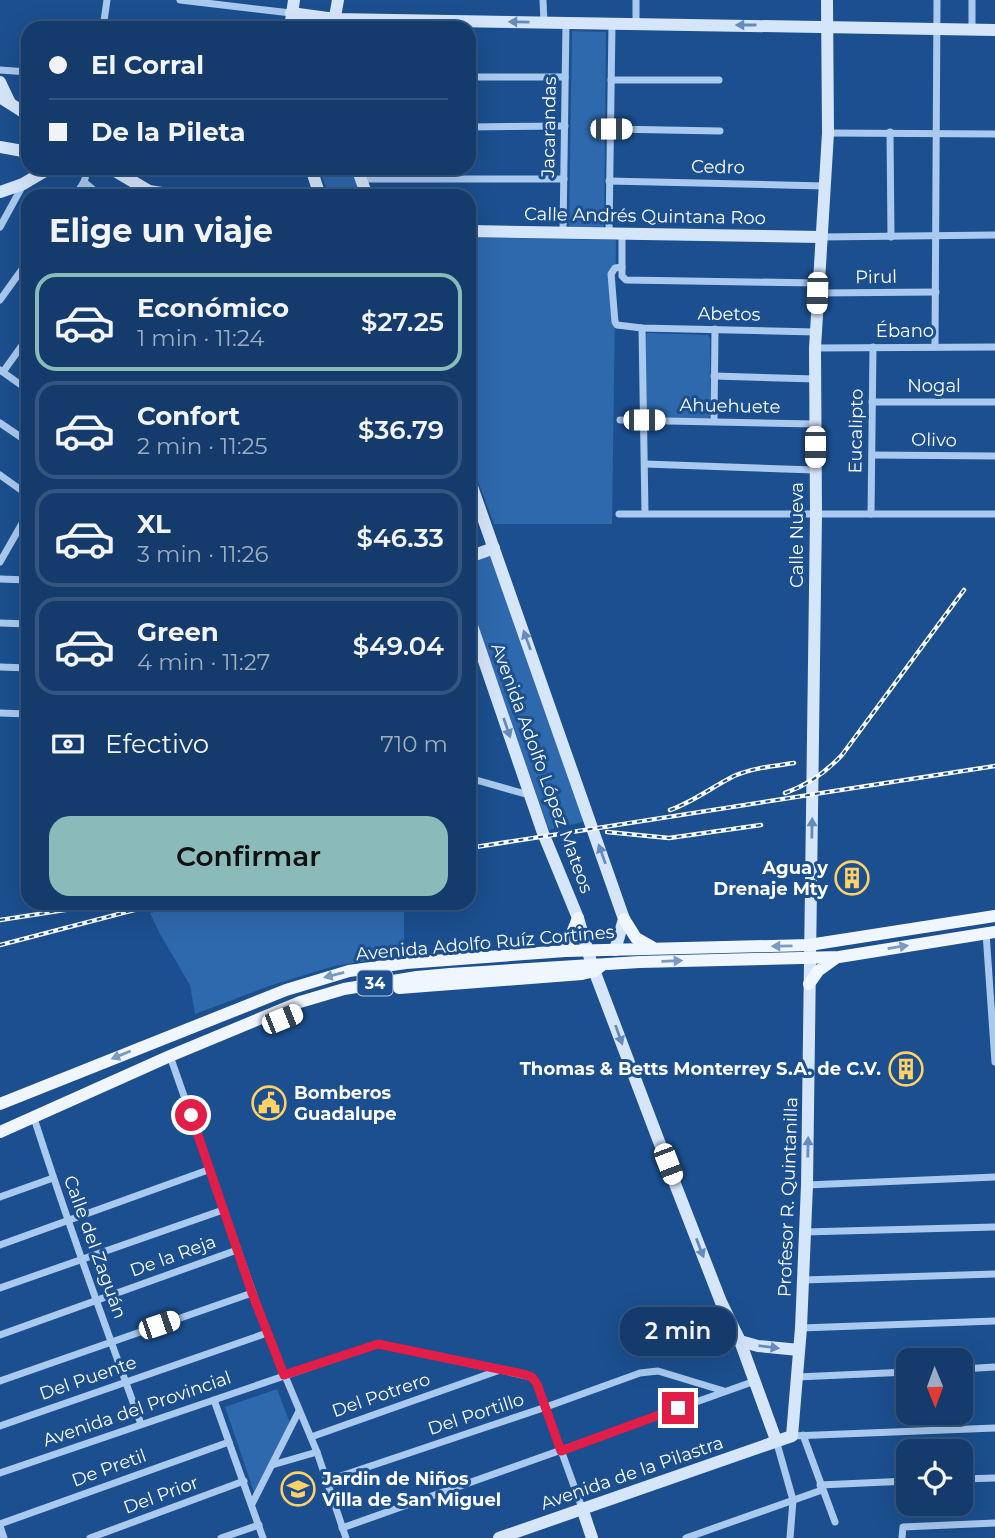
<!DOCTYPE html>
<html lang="es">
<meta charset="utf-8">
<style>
body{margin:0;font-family:Montserrat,sans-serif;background:#214673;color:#f1f3f6;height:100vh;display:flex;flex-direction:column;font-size:26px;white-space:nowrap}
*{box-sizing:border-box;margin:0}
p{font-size:23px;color:#9dadc1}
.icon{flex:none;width:38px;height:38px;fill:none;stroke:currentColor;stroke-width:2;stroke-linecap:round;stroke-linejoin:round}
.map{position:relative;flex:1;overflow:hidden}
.drawer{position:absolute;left:21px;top:189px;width:455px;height:721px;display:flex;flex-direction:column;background:#143b6b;border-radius:21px;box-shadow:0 7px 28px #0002,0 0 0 2px #33557e}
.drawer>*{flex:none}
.guide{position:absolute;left:21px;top:21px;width:455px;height:154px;border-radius:21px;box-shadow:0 7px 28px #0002,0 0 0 2px #33557e;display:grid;align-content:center;height:154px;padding:0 28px;background:#143b6b}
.needle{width:46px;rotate:179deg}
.controls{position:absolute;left:896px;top:1348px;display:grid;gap:14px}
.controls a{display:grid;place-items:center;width:77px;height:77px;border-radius:14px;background:#143b6b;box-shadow:0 7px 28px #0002,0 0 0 2px #33557e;font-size:35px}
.end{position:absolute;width:32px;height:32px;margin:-16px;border:9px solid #e11d48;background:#fff;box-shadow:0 0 0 4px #fff}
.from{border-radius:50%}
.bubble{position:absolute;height:49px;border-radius:21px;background:#143b6b;box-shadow:0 7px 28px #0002,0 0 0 2px #33557e;font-size:23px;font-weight:600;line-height:49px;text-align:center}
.car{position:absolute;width:21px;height:42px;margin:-21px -10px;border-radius:9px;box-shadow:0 0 5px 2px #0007;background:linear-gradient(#fff 24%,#345 0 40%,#fff 0 76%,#345 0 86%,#fff 0)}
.guide b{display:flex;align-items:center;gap:24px;height:66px;font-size:26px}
.guide b+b{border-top:2px solid #33557e}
.guide i{width:18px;height:18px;background:#f1f3f6}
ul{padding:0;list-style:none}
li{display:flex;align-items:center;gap:21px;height:98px;margin:0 14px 10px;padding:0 14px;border:4px solid #33557e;border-radius:21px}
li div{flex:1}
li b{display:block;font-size:26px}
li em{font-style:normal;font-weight:600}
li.on{border-color:#8bbbb9}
li>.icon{width:63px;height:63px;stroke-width:1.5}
h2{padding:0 28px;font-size:32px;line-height:84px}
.pay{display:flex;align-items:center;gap:18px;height:77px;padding:0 28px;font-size:26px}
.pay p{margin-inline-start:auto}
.button{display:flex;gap:14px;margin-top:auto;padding:14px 28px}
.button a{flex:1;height:80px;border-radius:21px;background:#8bbbb9;color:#111;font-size:28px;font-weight:600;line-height:80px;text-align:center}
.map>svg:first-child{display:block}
</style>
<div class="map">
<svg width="995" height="1538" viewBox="0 0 995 1538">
<rect width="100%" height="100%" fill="#1b4f8f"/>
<!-- green -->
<g fill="#2e69ad">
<polygon points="572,31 606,32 604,229 569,229"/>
<polygon points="319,168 352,168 361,196 329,196"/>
<polygon points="469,237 616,240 612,524 494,524 469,457"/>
<polygon points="648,333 708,335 710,338 710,416 707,419 648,417 645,413 645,335"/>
<polygon points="491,554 586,821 549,830 469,601 469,560"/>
<polygon points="189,903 404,903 404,955 334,966 269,986 195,1014 190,985 160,934 150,913"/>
<polygon points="277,1389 290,1423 254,1492 225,1407"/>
</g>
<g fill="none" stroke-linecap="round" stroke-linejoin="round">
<!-- street -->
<g stroke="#a9c9ee" stroke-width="7">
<polyline points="180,0 291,13"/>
<polyline points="543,0 544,23"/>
<polyline points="636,0 636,25"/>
<polyline points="972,0 972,30"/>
<polyline points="103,28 107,0"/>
<polyline points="0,70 28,72"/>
<polyline points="469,77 565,77"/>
<polyline points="611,80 719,80"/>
<polyline points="469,127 565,126"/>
<polyline points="611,129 720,131"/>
<polyline points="890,132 891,237"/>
<polyline points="828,133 995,134"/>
<polyline points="361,179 564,179"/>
<polyline points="609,181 825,186"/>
<polyline points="84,182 101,196"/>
<polyline points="75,196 84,182 88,168"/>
<polyline points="0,227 23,185"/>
<polyline points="563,231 566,23"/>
<polyline points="609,232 612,24"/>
<polyline points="622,233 622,276 626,280 818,283"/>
<polyline points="821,237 995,235"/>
<polyline points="622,267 615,268 611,274 615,322 617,325 642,328 816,332"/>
<polyline points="818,293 936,292"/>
<polyline points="0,300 28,261"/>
<polyline points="642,328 645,513"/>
<polyline points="935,347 937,0"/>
<polyline points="815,348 995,347"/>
<polyline points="0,370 28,390"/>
<polyline points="3,372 28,337"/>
<polyline points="714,376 815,379"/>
<polyline points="872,402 995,402"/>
<polyline points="620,420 815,424"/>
<polyline points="714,421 715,329"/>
<polyline points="0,423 28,442"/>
<polyline points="872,455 995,456"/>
<polyline points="645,464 814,470"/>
<polyline points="0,475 28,495"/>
<polyline points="619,514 995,514"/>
<polyline points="871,514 873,347"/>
<polyline points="0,562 28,513"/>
<polyline points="0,579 28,580"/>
<polyline points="0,623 28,624"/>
<polyline points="0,667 28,668"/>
<polyline points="0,713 28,714"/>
<polyline points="469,778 529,795"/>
<polyline points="986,933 995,1062"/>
<polyline points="170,1056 267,1333 317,1452 346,1538"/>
<path d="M34,1118C67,1221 104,1323 141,1424"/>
<polyline points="807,1185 995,1177"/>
<polyline points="0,1197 53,1178"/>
<polyline points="804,1232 995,1227"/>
<polyline points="0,1245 208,1170"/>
<polyline points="803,1280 995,1274"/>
<polyline points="0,1288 223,1210"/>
<polyline points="801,1328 995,1321"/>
<polyline points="0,1335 237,1250"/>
<polyline points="961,1369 995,1367"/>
<polyline points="797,1377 908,1372"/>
<polyline points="0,1381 252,1293"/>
<polyline points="214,1400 263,1538"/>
<polyline points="0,1426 267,1333"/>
<polyline points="803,1435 835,1522"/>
<polyline points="792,1436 995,1428"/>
<polyline points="311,1437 500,1370"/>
<polyline points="776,1440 793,1500 790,1538"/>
<polyline points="272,1465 317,1452"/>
<polyline points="0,1473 378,1344 532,1377 537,1384 582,1508"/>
<polyline points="961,1479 995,1478"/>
<polyline points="326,1481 546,1407 640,1373 658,1371 724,1391"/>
<polyline points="820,1485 908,1481"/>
<polyline points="252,1504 299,1411"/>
<polyline points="0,1524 229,1442"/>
<polyline points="0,1526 4,1538"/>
<polyline points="342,1528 755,1381"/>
<polyline points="90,1538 244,1481"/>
<polyline points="221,1538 259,1525"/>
<polyline points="686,1538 822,1490"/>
<polyline points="902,1538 903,1527 995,1523"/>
</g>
<!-- secondary -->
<g stroke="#d6e6fa" stroke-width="12">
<polyline points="291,13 335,19 995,30"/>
<polyline points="290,28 294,0"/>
<polyline points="333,28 338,0"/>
<polyline points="0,82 10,103"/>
<polyline points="0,97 28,115"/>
<polyline points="0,147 28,152"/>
<polyline points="110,168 149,191 181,196"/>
<polyline points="311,168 320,196"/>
<polyline points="357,168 367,196"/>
<polyline points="0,192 23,184 50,168"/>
<polyline points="469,231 821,237"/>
<polyline points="469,478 624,919 615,950"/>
<polyline points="469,557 494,548"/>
<polyline points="469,617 543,833 578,918 592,965 677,1189 721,1302 740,1341 776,1440"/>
<polyline points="740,1341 758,1346 799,1350"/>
<polyline points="582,1508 592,1538"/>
<polyline points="499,1538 792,1436 801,1328 807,1185 816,514 815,348 828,133 827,0"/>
</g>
<!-- primary -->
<g stroke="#f0f6ff" stroke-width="12">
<polyline points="624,919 636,938 652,947"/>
<polyline points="565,951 578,918"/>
<polyline points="809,984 818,971 836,958"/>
<polyline points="399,988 582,974 595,971 601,966"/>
<polyline points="0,1104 286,990 349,971 406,963 565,951 809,945 995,916"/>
<polyline points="0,1132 170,1056 300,1002 344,989 417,977 450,974 639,962 839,957 995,932"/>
</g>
<defs>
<g id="rail">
<path d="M785,793C808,785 826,772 842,755L964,590"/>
<path d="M670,810C693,802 712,787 734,776C752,768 774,766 794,763"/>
<polyline points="607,832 669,838 761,825"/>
<polyline points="469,848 995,766"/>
<polyline points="0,920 110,903"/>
<polyline points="0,945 161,903"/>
</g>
</defs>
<!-- rail casing -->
<use href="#rail" stroke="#fff" stroke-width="4.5"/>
<!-- rail -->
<use href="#rail" stroke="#1b4f8f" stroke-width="2" stroke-dasharray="5" stroke-linecap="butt"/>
</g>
<!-- one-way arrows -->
<defs><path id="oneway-solid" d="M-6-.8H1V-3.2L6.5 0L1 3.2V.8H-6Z" transform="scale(1.75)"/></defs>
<g fill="#668bba">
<use href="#oneway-solid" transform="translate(519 22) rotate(-179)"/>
<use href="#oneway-solid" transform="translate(746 25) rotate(-180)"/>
<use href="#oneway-solid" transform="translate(527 640) rotate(-110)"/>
<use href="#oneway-solid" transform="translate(507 728) rotate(71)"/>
<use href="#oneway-solid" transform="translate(812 828) rotate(-89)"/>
<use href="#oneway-solid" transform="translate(602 854) rotate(-110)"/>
<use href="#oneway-solid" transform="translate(619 1035) rotate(70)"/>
<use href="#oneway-solid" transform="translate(808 1147) rotate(-89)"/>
<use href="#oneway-solid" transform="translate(700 1248) rotate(69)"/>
<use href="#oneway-solid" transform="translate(769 1347) rotate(7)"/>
</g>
<g fill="#7b9ac1">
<use href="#oneway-solid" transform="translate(782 946) rotate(179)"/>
<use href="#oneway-solid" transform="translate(898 947) rotate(-9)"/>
<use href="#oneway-solid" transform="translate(672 961) rotate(-2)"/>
<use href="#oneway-solid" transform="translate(334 975) rotate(166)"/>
<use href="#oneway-solid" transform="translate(121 1055) rotate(158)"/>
</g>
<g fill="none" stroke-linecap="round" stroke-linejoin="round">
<!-- route -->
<polyline stroke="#e11d48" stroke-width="9" points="191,1115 252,1293 284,1375 378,1344 523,1374 532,1377 537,1384 561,1451 678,1408"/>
</g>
<!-- icons -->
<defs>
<symbol id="building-ring" viewBox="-11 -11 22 22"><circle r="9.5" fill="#1b4f8f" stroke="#ffd166" stroke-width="1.5"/><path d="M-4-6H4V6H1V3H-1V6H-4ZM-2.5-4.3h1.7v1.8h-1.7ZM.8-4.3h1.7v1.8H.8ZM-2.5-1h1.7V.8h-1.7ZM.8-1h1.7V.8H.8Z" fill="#ffd166"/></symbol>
<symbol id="civic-ring" viewBox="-11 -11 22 22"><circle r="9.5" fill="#1b4f8f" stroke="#ffd166" stroke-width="1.5"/><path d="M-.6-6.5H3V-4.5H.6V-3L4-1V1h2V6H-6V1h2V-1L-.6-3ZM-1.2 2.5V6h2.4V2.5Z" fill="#ffd166"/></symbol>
<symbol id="school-ring" viewBox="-11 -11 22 22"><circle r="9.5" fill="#1b4f8f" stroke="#ffd166" stroke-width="1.5"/><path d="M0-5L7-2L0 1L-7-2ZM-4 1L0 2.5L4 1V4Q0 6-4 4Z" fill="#ffd166"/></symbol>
</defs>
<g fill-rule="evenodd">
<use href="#building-ring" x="833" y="859" width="38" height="38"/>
<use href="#building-ring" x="887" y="1050" width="38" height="38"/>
<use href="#civic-ring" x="250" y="1084" width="38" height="38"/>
<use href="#school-ring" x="279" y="1470" width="38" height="38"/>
</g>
<g text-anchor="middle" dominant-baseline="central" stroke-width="6" stroke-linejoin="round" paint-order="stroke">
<!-- shield labels -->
<rect fill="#1b4f8f" stroke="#bbcadd" stroke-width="2" x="357.5" y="970.5" width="35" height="25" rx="5"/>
<g font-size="16" font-weight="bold" fill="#fff">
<text x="375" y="983">34</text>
</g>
<!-- street labels -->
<g font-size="18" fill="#fff" stroke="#1b4f8f">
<text transform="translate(549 127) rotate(-89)">Jacarandas</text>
<text transform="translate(718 167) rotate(1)">Cedro</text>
<text transform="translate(645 216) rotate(1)">Calle Andrés Quintana Roo</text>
<text transform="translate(876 277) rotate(-1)">Pirul</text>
<text transform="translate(729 314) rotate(1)">Abetos</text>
<text x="905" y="331">Ébano</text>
<text x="934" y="386">Nogal</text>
<text transform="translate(730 406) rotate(1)">Ahuehuete</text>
<text transform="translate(856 431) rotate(-89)">Eucalipto</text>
<text transform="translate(934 440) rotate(1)">Olivo</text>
<text transform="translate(797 535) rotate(-90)">Calle Nueva</text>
<text transform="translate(542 768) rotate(70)">Avenida Adolfo López Mateos</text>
<text transform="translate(485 943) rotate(-5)">Avenida Adolfo Ruíz Cortines</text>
<text transform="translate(788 1197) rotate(-88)">Profesor R. Quintanilla</text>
<text transform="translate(95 1247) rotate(70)">Calle del Zaguán</text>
<text transform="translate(173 1256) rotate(-20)">De la Reja</text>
<text transform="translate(88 1378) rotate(-19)">Del Puente</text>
<text transform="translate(381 1395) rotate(-19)">Del Potrero</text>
<text transform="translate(137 1409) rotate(-19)">Avenida del Provincial</text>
<text transform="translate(476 1414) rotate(-18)">Del Portillo</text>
<text transform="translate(109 1468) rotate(-20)">De Pretil</text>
<text transform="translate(632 1473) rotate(-19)">Avenida de la Pilastra</text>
<text transform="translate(161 1495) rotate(-20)">Del Prior</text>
</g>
<!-- poi labels -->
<g font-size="18" font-weight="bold" fill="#fff" stroke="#1b4f8f" text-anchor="end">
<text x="828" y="868">Agua y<tspan x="828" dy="21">Drenaje Mty</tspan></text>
<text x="881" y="1069">Thomas &amp; Betts Monterrey S.A. de C.V.</text>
<text x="294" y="1093" text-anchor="start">Bomberos<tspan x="294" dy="21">Guadalupe</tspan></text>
<text x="322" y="1479" text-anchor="start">Jardin de Niños<tspan x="322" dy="21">Villa de San Miguel</tspan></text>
</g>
</g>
</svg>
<div class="controls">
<a><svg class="needle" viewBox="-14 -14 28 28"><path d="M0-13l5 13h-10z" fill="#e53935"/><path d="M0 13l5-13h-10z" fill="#9dadc1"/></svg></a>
<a><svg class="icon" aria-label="locate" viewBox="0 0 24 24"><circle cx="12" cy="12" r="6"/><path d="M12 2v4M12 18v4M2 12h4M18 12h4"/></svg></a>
</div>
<i class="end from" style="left:191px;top:1115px"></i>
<i class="end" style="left:678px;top:1408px"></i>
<div class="bubble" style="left:620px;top:1307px;width:116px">2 min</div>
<i class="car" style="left:611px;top:129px;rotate:90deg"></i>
<i class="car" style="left:817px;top:293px;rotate:182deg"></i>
<i class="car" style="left:644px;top:420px;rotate:90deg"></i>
<i class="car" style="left:815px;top:447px;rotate:180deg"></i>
<i class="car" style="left:282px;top:1019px;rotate:68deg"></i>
<i class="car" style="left:668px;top:1164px;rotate:159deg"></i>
<i class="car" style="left:159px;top:1325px;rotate:71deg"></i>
<div class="guide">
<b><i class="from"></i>El Corral</b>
<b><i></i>De la Pileta</b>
</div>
<section class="drawer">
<h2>Elige un viaje</h2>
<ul>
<li class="on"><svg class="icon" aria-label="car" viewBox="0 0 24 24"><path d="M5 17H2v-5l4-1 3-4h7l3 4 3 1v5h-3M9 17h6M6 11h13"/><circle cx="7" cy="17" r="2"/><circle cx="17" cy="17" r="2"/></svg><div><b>Económico</b><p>1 min · 11:24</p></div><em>$27.25</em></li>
<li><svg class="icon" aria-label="car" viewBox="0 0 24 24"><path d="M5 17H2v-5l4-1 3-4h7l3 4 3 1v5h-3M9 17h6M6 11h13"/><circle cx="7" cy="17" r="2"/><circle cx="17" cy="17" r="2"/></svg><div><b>Confort</b><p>2 min · 11:25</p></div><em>$36.79</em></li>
<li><svg class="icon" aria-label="car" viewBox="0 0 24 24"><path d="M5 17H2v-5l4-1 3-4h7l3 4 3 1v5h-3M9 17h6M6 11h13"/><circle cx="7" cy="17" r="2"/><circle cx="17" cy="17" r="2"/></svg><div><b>XL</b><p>3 min · 11:26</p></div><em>$46.33</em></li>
<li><svg class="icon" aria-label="car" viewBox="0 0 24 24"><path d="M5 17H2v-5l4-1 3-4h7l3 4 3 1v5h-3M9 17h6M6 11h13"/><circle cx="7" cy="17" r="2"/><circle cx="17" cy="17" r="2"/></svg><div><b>Green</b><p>4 min · 11:27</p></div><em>$49.04</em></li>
</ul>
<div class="pay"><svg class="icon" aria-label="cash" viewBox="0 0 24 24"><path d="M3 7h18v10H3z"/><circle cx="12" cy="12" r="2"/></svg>Efectivo<p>710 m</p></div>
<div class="button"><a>Confirmar</a></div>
</section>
</div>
